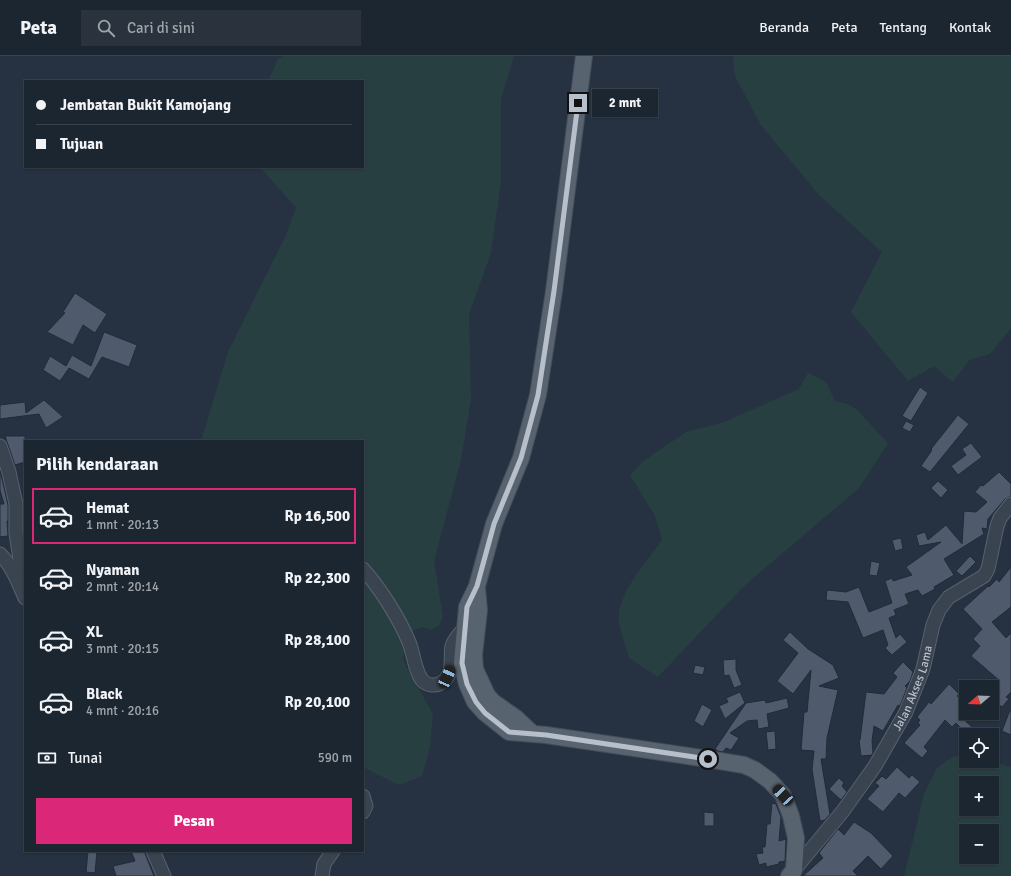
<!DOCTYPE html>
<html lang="id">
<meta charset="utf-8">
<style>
body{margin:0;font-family:Signika,sans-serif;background:#29323d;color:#f1f3f6;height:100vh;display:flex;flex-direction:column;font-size:15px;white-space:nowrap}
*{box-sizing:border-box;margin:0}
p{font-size:13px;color:#a0a5ab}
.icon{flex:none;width:22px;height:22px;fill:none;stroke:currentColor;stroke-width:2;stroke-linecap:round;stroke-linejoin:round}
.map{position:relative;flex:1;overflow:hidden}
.panel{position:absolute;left:24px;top:384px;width:340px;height:412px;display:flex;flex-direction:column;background:#1c2631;border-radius:0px;box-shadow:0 1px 3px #0004,0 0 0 1px #3a434d}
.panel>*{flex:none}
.hud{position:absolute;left:24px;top:24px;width:340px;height:88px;border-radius:0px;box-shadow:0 1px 3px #0004,0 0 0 1px #3a434d;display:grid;align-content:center;height:88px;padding:0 12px;background:#1c2631}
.needle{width:26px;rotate:251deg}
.fabs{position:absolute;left:959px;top:624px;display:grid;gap:8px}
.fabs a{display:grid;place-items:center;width:40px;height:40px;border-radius:0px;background:#1c2631;box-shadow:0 1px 3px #0004,0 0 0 1px #3a434d;font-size:20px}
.end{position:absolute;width:18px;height:18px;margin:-9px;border:5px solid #b7bfcb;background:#111;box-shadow:0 0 0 2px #111}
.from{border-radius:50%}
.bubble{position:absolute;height:28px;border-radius:0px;background:#1c2631;box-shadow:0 1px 3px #0004,0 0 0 1px #3a434d;font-size:13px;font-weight:700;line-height:28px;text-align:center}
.car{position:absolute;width:12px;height:24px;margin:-12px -6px;border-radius:5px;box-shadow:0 0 3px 1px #0007;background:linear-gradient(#222 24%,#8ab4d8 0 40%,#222 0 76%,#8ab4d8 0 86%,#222 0)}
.hud b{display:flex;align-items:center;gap:14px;height:38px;font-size:15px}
.hud b+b{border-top:1px solid #3a434d}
.hud i{width:10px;height:10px;background:#f1f3f6}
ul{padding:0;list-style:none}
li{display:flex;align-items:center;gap:12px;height:56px;margin:0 8px 6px;padding:0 4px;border:2px solid transparent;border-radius:0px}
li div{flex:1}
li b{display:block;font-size:15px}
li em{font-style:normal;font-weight:700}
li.selected{border-color:#db2777}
li>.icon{width:36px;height:36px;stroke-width:1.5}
h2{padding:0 12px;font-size:18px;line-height:48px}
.pay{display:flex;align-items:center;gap:10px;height:44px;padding:0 12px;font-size:15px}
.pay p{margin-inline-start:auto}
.button{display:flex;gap:8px;margin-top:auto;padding:8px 12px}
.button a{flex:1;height:46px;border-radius:0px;background:#db2777;color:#fff;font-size:16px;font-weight:700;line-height:46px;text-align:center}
header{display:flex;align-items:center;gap:24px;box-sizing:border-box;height:56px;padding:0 20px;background:#1c2631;border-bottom:1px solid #3a434d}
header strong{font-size:19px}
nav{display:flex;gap:22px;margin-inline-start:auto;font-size:14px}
.search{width:280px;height:36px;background:#29323d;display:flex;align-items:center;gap:10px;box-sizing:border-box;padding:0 14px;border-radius:0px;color:#a0a5ab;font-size:15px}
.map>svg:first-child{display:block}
</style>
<header>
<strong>Peta</strong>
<div class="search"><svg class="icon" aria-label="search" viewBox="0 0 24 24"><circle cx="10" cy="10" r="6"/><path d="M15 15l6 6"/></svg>Cari di sini</div>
<nav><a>Beranda</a><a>Peta</a><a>Tentang</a><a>Kontak</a></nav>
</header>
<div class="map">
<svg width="1011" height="820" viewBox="0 0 1011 820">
<rect width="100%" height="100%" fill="#263241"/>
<!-- green -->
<g fill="#283f42" fill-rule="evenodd">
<polygon points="283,0 514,0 501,43 501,125 491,197 469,258 471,344 461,404 434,505 443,561 439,569 431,574 423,571 412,575 403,602 406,610 433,658 430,691 422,720 399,729 363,711 363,385 201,385 228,296 286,179 296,152 260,111 363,111 363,25 268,25 278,3"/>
<polygon points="733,0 1011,0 1011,272 990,298 969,304 953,326 934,310 908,325 851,256 882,196 819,139 761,69 735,20"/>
<path d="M808,317L826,326L835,345L848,348L856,353L888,387L859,432L743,531L658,621L629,602C626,591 621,578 619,566C615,540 648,504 662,484L655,460L630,419L642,406L686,376L722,367L799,333Z"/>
<path d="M961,699H966V705H991L1011,711V820H904L914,780L924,738L937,712L952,701ZM966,727H992V753H966ZM966,775H992V801H966Z"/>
</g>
<!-- building -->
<g fill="#4f5b6c" stroke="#212b38">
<polygon points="75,237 107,258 95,277 83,269 73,289 47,276 65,257 63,256"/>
<polygon points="104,276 137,289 129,311 102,301 89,323 69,312 60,325 43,314 50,300 66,310 72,299 91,310"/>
<polygon points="920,331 928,337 911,365 902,360"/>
<polygon points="44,344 63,361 46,372 39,358 0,363 0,349 25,346 26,357"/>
<polygon points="958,359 969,368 930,416 921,410 932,394 931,393"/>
<polygon points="906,365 914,369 910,376 902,372"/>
<polygon points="5,380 25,380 25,406 15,409"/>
<polygon points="971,387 982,401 958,419 951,410 966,399 962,393"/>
<polygon points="0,414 8,449 8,465 7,465 8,480 0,481 0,448 4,448 0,434"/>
<polygon points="999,416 1011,428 1011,440 1005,443 988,463 987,473 982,472 984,478 944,503 954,519 934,531 935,533 922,540 918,534 905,538 909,548 894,554 896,559 889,562 896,582 900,578 907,586 892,599 885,592 888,589 883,574 863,582 848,546 826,544 827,534 846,536 859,531 869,556 892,547 885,525 892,522 893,525 912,519 906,511 941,486 919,490 916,479 925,476 928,484 946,469 962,488 964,455 976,456 987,446 975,436 981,429 983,430"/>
<polygon points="938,425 948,434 941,442 931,432"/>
<polygon points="901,482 903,493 895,495 892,484"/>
<polygon points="970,500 976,506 962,520 956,515"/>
<polygon points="871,505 880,507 877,520 869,519"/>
<polygon points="1011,511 1011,551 992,566 1006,582 1011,577 1011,636 1006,641 1009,643 1002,651 992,643 992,633 1000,625 971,600 980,590 973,583 982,573 963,553 988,530 989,531 997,523 999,526"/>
<polygon points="790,576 808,593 833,609 839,622 819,630 838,634 827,682 826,703 821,703 830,758 825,764 820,765 812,713 814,695 801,694 804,656 807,656 811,614 793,638 777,625 798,597 783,584"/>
<polygon points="736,603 736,614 742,629 734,632 729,619 724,620 723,604"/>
<polygon points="903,606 913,616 910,625 905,630 907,632 900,650 898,649 883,675 874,670 872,685 873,697 872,699 861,700 859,684 860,684 866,636 884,638 897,621 893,617"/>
<polygon points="695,609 705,611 703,619 693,617"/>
<polygon points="949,628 959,638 957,640 966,649 966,654 960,660 974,673 967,679 956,667 952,671 945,664 924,691 928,695 922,702 904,687 920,669 918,667 920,664 917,661 929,646 931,648"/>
<polygon points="740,636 745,647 725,663 719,650 728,646 726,642"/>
<polygon points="787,642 789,652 767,658 769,671 758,673 757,664 747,665 730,677 739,682 731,694 726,692 723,696 718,695 715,693 746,647 765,644 766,647"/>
<polygon points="702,648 712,654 703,671 694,665"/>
<polygon points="1010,654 1011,654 1011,679 1002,675"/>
<polygon points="775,675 776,693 768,694 766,676"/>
<polygon points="897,711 909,722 912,719 920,726 905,742 899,737 883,756 867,743 879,730 875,727 882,720 886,723"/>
<polygon points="839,722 844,727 842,730 847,736 841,744 829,733"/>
<polygon points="772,747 776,748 781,761 779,785 786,783 785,805 779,806 779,808 766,811 766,807 759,809 756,798 763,797 762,791 765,791 767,768 770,768"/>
<polygon points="704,756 714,757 714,770 704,770"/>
<polygon points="854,766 871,777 893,800 881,813 868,800 853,815 858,820 803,820 823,802 819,797 838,773 844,779"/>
<polygon points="88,795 97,795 95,817 86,816"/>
<polygon points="131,795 144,795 154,820 116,820 113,810 135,805"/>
</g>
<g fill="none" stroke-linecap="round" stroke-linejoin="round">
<defs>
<g id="minor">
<polyline points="0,390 9,416 16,448 16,477 20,503 16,521"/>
<path d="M0,498C12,510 18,526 25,542"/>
<path d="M363,513C380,532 399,562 409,586C414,598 414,613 422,624C427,630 437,631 444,625C454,616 450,602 452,590C454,583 459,578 464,573"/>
<polyline points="363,740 366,750 363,756"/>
<polyline points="153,795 164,820"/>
<path id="s1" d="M794,814L843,755L875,710L906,656L923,613L933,569L939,554L949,541L984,520L988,513L997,470L1000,462L1011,448"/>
<polyline points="322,820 324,808 333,795"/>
</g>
<g id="major">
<polyline points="584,0 554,235 538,339 521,402 494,468 477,530 467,551 462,607 467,628 475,646 485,657 509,676 546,679 708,703 744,709 755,714 770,725 783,739 791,760 796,782 794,814 789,820"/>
<polyline points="477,532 479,554 474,599 475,613 487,639 493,646 516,662 532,677"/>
</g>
</defs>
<!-- minor casing -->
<use href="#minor" stroke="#58626e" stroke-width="15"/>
<!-- major casing -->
<use href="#major" stroke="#444d5a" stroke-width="18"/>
<!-- minor -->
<use href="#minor" stroke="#3a4450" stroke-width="13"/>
<!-- major -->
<use href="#major" stroke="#586370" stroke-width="16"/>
</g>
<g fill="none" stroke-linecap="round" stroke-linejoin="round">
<!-- route -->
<polyline stroke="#b7bfcb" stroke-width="5" points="578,47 554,235 538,339 521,402 494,468 477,530 467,551 462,607 467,628 476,646 485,657 509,676 546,679 708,703"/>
</g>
<g text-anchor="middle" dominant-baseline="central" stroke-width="3.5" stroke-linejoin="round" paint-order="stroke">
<!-- street labels -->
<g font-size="12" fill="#b7bfcb" stroke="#1f2936">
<text stroke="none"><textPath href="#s1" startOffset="219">Jalan Akses Lama</textPath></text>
</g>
</g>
</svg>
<div class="fabs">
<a><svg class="needle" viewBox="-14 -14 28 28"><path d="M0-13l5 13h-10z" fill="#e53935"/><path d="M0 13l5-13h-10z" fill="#a0a5ab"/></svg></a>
<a><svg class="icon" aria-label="locate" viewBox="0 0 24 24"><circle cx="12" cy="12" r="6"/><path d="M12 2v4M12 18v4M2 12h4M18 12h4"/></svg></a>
<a>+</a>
<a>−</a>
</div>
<i class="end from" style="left:708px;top:703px"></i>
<i class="end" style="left:578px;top:47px"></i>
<div class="bubble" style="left:592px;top:33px;width:66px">2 mnt</div>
<i class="car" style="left:447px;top:621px;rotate:24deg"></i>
<i class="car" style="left:783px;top:739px;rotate:317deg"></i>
<div class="hud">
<b><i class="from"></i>Jembatan Bukit Kamojang</b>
<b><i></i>Tujuan</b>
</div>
<section class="panel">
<h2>Pilih kendaraan</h2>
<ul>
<li class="selected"><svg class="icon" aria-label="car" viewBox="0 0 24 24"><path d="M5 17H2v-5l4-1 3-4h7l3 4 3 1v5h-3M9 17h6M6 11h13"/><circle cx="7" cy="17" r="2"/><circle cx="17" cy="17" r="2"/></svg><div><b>Hemat</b><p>1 mnt · 20:13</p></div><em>Rp 16,500</em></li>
<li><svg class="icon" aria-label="car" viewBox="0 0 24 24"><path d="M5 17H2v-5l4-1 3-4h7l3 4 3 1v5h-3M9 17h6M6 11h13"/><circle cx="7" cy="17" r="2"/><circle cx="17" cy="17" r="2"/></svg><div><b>Nyaman</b><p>2 mnt · 20:14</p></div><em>Rp 22,300</em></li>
<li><svg class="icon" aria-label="car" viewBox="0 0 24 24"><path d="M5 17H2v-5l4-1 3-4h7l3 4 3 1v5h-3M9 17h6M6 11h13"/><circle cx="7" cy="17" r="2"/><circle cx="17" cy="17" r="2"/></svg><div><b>XL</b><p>3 mnt · 20:15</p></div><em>Rp 28,100</em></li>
<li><svg class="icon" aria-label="car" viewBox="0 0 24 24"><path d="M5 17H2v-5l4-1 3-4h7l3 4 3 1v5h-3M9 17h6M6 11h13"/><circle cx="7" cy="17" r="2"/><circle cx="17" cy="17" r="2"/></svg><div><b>Black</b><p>4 mnt · 20:16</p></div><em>Rp 20,100</em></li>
</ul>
<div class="pay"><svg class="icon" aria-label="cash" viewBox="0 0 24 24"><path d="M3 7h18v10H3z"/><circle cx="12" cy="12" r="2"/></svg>Tunai<p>590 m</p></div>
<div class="button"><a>Pesan</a></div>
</section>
</div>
